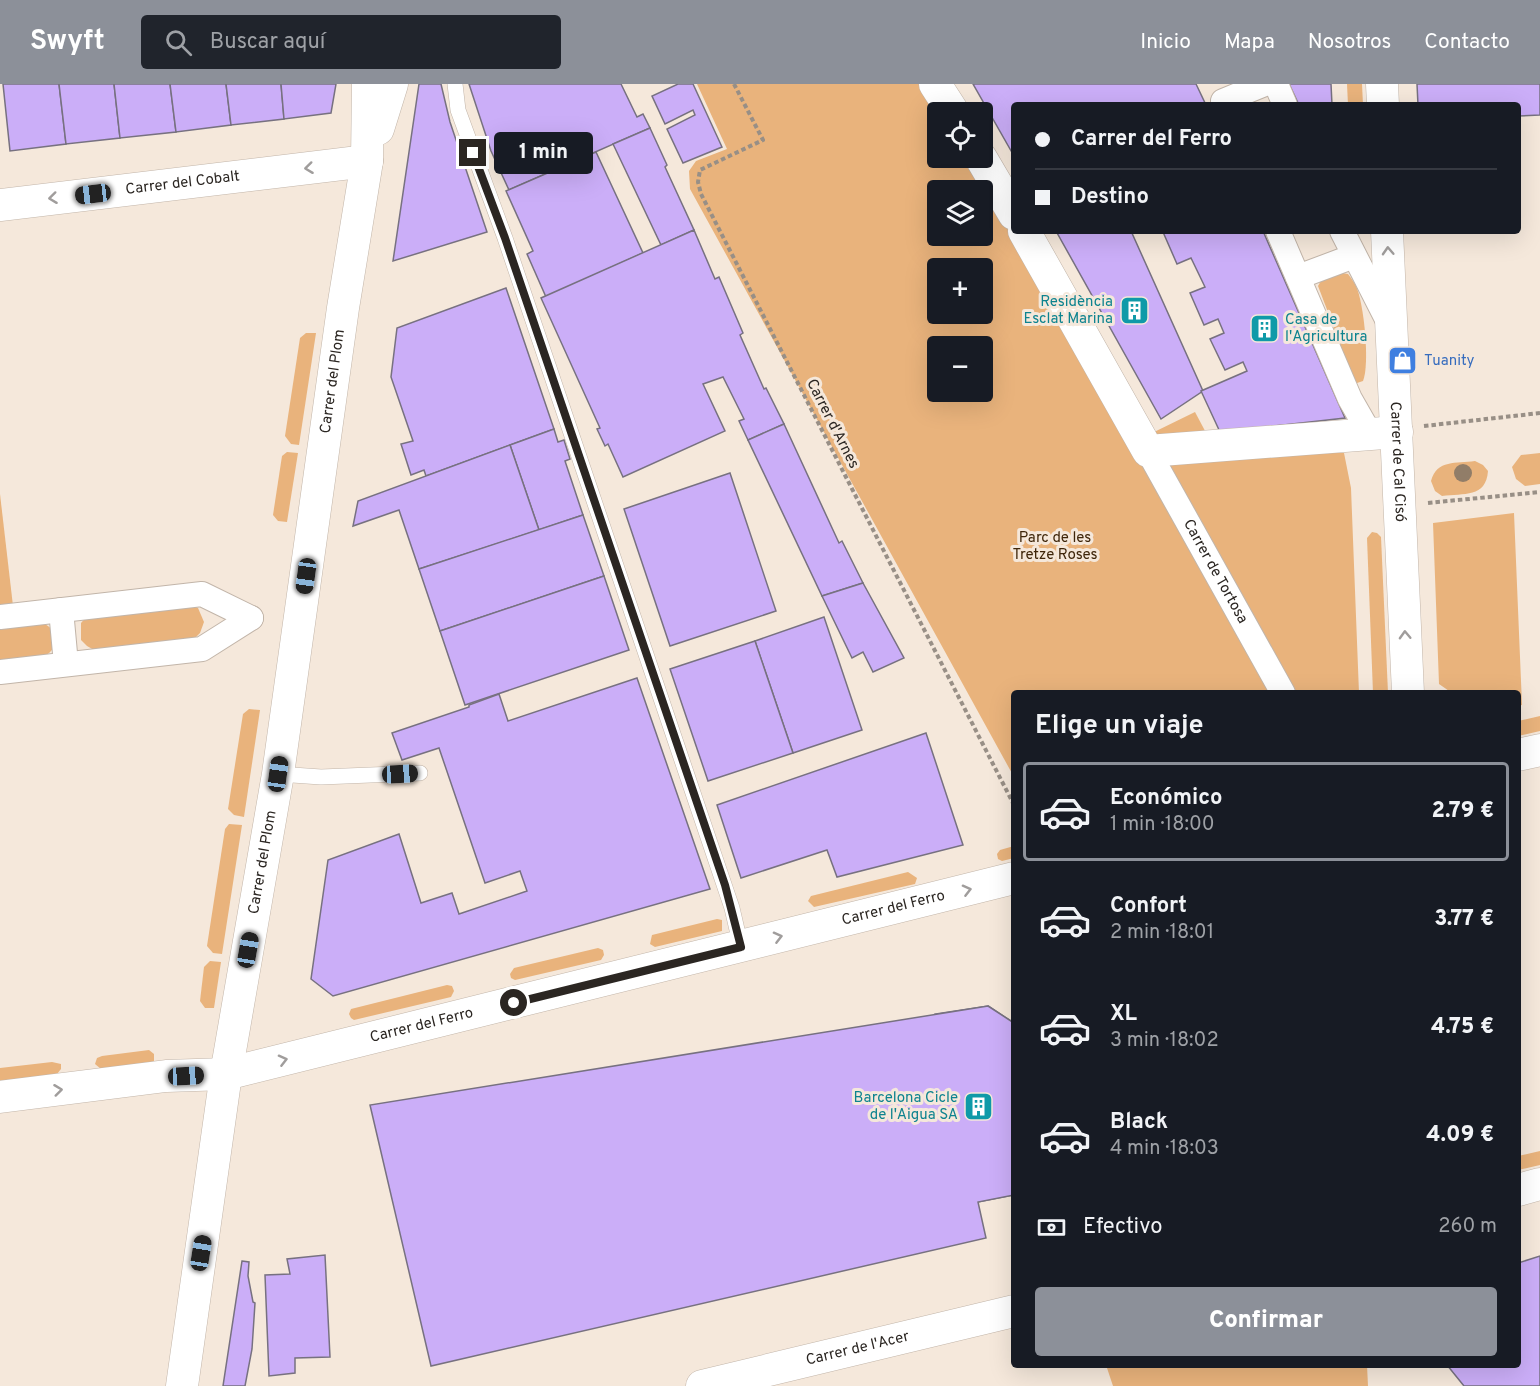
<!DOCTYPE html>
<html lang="es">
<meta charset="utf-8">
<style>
body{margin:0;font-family:Overpass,sans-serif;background:#20242c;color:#f1f3f6;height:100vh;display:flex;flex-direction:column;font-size:22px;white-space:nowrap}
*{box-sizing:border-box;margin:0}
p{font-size:20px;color:#9ea1a6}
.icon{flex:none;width:33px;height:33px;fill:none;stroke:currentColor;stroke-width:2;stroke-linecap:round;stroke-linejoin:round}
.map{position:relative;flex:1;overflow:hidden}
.drawer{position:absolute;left:1011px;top:606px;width:510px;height:678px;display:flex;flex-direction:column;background:#171b24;border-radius:6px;box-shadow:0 6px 24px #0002}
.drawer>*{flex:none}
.guide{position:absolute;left:1011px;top:18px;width:510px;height:132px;border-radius:6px;box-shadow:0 6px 24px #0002;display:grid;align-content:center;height:132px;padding:0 24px;background:#171b24}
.buttons{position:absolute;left:927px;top:18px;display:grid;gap:12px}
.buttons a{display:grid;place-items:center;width:66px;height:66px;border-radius:6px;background:#171b24;box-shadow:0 6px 24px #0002;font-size:30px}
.end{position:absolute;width:27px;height:27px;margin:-14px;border:8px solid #2b2622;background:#fff;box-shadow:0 0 0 3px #fff}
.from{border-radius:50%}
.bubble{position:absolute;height:42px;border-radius:6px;background:#171b24;box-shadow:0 6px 24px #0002;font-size:20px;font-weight:800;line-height:42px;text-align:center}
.car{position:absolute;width:18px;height:36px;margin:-18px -9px;border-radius:8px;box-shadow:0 0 4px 2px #0007;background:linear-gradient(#222 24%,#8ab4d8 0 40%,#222 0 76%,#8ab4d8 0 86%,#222 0)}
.guide b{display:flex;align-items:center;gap:21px;height:57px;font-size:22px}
.guide b+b{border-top:2px solid #363941}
.guide i{width:15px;height:15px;background:#f1f3f6}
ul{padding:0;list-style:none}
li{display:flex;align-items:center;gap:18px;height:99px;margin:0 12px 9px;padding:0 12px;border:3px solid transparent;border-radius:6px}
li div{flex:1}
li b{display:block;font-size:22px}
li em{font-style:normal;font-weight:800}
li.selected{border-color:#8c9099}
li>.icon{width:54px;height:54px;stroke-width:1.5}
h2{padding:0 24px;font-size:27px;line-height:72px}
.pay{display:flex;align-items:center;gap:15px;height:66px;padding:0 24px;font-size:22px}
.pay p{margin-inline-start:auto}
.button{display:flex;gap:12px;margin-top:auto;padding:12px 24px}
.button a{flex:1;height:69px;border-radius:6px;background:#8c9099;color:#fff;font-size:24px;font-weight:800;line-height:69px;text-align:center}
header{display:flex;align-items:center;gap:36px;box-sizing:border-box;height:84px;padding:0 30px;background:#8c9099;color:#fff}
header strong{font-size:28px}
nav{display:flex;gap:33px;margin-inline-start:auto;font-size:21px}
.search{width:420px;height:54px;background:#20242c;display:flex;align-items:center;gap:15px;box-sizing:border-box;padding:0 21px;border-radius:6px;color:#9ea1a6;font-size:22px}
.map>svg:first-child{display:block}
</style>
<header>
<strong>Swyft</strong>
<div class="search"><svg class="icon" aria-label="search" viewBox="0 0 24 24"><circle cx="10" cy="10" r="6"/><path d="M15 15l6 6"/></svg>Buscar aquí</div>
<nav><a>Inicio</a><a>Mapa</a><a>Nosotros</a><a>Contacto</a></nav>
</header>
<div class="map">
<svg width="1540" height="1302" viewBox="0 0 1540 1302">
<rect width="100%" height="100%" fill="#f5e8db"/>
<!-- green -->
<g fill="#e9b37c" fill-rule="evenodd">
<path d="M697,0H948L938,28V74H982L1150,350L1195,328L1212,360L1344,369L1351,404L1359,609H1014V693L690,105L689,87L696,77L727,65ZM938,106H982V152H938ZM938,184H982V230H938ZM938,262H982V308H938Z"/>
<polygon points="1347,0 1362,0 1363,21 1348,21"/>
<path d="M1336,188L1348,190C1351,194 1354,198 1356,202C1364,219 1370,280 1363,297L1357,299L1353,294L1318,202L1323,193Z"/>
<polygon points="306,249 316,249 299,361 291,360 285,352 300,254"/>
<polygon points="287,368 298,369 287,438 278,437 273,431 282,372"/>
<polygon points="1540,369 1540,400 1525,402 1516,395 1512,383 1521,371"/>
<path d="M1475,377L1483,381L1488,387C1486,414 1464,409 1442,412L1435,407L1431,397C1437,375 1456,380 1475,377Z"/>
<polygon points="0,410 13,522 0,524"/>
<polygon points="1514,429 1522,621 1518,622 1518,609 1452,609 1439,600 1433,439"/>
<polygon points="1372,448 1377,449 1381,453 1388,609 1373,609 1367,454"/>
<polygon points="188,520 198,524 204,538 200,549 193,556 94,566 87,562 81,556 81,539 89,530"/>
<path d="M40,538C48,541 54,545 55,554C57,580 17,577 0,578V542Z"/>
<polygon points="249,625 260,626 244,733 234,731 228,725 243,630"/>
<polygon points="1540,632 1540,647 1518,652 1518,637"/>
<polygon points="229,740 242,741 222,870 213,869 207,862 225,745"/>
<polygon points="1014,762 1014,774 1002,777 998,775 997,770 1000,766"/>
<polygon points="908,788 917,794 915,800 814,823 808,817 811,812"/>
<polygon points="717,835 722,836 722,847 655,863 650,860 652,851"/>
<polygon points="598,864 603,866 604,871 601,876 515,896 511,894 510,890 514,884"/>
<polygon points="210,877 221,878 214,924 205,924 200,917 204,883"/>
<polygon points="447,901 452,902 454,907 451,913 354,936 351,934 349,930 351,925"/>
<polygon points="149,966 154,970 154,977 150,981 101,985 95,980 97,974 102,972"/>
<polygon points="52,978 61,980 61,985 57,990 0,997 0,984"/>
<polygon points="1540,1067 1540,1081 1518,1086 1518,1072"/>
<polygon points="1106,1281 1367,1281 1368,1302 1113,1302"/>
</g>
<!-- building -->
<g fill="#cbaef8" stroke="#777180" stroke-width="1.5">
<polygon points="3,0 59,0 66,60 10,67"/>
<polygon points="59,0 114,0 120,54 66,60"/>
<polygon points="114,0 170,0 176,48 120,54"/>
<polygon points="170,0 226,0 231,41 176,48"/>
<polygon points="226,0 281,0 284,35 231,41"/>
<polygon points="281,0 336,0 331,29 284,35"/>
<polygon points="419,0 441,0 450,38 487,148 393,177"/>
<polygon points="469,0 621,0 637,33 643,30 650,44 509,106 491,67"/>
<polygon points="678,0 693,0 722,63 683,79 667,45 695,31 693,26 665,40 652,12"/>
<polygon points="973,0 1196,0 1206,21 1014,21 1014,72"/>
<polygon points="1289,0 1331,0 1332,21 1299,21"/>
<polygon points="1417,0 1540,0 1540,31 1518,32 1518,21 1418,21"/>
<polygon points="650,44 667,81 665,83 694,146 661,161 613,60"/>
<polygon points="596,68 643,169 546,213 527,170 533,167 506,107"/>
<polygon points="694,146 715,195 719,193 743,249 740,251 764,305 766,304 784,340 748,356 739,337 744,335 723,293 703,300 725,347 623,393 608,360 605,362 597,345 600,344 541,214"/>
<polygon points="1056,147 1131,147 1203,307 1161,335"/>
<polygon points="1166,147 1263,147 1345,334 1220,348 1201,307 1247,287 1243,278 1225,286 1210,255 1224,249 1218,235 1204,241 1190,209 1205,203 1191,174 1177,180 1163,148"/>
<polygon points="506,204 554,345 426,392 424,386 411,391 401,360 413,357 391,293 397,244"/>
<polygon points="784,340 839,459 842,457 863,499 822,512 748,356"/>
<polygon points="554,345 558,358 564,356 570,375 565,377 583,431 539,446 510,361"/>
<polygon points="510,361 539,446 419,485 399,426 353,442 358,417"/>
<polygon points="730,389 776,527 670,562 624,425"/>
<polygon points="583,431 604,492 440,547 419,485"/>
<polygon points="604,492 629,566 465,621 440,547"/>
<polygon points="863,499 904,574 873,588 863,568 852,574 822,512"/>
<polygon points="824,533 862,646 793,669 755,557"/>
<polygon points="755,557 793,669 708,697 670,585"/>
<polygon points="637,594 710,805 333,912 311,895 328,776 399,750 421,819 452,809 459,830 527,807 520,787 485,799 439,664 402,676 392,649 469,623 469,621 499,610 508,637"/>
<polygon points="926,649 963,761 837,793 827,766 741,794 717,721"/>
<polygon points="988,922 1014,939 1014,1019 988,1026 996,1057 1014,1052 1014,1111 978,1118 935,930"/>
<polygon points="988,922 1014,939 1014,1111 978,1118 986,1154 431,1282 370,1021"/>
<polygon points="325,1171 330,1273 295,1274 295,1289 269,1292 265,1191 290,1190 287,1175"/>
<polygon points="1540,1172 1540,1302 1464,1302 1447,1281 1518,1281 1518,1179"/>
<polygon points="242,1177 249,1178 248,1192 253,1218 255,1219 252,1265 245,1302 223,1302"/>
</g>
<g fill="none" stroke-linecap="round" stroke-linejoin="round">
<defs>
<g id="service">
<polyline points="455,0 458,26 505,154 732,824 741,863"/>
<polyline points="278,690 321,693 420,689"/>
</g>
<g id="pedestrian">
<polyline points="1276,0 1285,21"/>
<polyline points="1223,17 1265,0"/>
<polyline points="1278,147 1350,315 1370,350"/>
<polyline points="1342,147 1388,237"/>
<polyline points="1298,193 1354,172"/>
<path id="s1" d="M1148,367L1283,609"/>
<polyline points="61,526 66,580"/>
<polyline points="0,533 202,510 251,534"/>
<polyline points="0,588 202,565 251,534"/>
</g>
<g id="minor">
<polyline points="935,0 953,28"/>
<polyline points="1382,0 1383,21"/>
<polyline points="378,45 392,0"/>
<polyline points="981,74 1014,130"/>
<path id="s2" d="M0,121L367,77"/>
<polyline points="1024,147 1148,367 1397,348"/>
<path id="s3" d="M1387,147L1408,609"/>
<polyline points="1518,671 1540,666"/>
<path id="s4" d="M0,1013L166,992L226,990L1014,794"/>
<polyline points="1518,1106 1540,1100"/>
<path id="s5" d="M182,1302L226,990L278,690L343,224L367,77L368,0"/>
<path id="s6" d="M702,1302L1014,1227"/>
</g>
</defs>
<!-- service casing -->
<use href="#service" stroke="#c2b5a9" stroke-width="16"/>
<!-- pedestrian casing -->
<use href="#pedestrian" stroke="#c2b5a9" stroke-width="26"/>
<!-- minor casing -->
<use href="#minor" stroke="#c2b5a9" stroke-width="33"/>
<!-- path -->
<g stroke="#988f86" stroke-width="4" stroke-dasharray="4.5 3" stroke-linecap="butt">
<polyline points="734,0 763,56 700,86 698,98 701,110 1014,721"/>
<polyline points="1424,342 1540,329"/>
<polyline points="1428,419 1540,408"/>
</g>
<!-- service -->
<use href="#service" stroke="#fff" stroke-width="15"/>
<!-- pedestrian -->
<use href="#pedestrian" stroke="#fff" stroke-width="24"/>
<!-- minor -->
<use href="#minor" stroke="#fff" stroke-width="32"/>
</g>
<!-- trees -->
<circle fill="#917d68" cx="1463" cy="389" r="9"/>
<!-- one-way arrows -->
<defs><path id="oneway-chevron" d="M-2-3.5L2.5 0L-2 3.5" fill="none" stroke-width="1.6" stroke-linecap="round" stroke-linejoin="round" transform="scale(1.5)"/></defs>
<g stroke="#a09d9c">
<use href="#oneway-chevron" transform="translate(309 84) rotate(173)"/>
<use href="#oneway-chevron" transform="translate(53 114) rotate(173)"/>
<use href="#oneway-chevron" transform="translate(1388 167) rotate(-93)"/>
<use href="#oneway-chevron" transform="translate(1405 551) rotate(-92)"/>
<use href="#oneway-chevron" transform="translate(967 806) rotate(-14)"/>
<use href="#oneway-chevron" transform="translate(778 853) rotate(-14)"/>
<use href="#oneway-chevron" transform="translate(283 976) rotate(-14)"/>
<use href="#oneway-chevron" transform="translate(58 1006) rotate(-7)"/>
</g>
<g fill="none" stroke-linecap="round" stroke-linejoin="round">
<!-- route -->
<polyline stroke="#2b2622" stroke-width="8" points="473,69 505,154 725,801 741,863 514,919"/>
</g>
<!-- icons -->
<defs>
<symbol id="building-square" viewBox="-11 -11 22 22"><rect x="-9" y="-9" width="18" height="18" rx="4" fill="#0f9aa8" stroke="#f5e8db"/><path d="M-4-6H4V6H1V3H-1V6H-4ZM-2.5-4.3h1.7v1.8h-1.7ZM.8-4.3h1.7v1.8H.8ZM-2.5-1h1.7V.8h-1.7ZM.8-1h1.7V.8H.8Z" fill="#fff"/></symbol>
<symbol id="shop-square" viewBox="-11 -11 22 22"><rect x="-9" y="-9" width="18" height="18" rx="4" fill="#3f7fe0" stroke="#f5e8db"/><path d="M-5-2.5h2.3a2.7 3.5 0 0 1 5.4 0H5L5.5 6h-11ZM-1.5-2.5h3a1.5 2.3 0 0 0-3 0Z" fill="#fff"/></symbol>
</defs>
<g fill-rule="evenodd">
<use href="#building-square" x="1118" y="210" width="33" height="33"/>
<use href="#building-square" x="1248" y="228" width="33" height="33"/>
<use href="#shop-square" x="1386" y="260" width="33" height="33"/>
<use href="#building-square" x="962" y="1006" width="33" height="33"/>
</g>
<g text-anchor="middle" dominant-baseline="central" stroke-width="6" stroke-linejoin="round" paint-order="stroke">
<!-- street labels -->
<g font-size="15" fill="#2b2622" stroke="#f5e8db">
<text stroke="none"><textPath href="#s2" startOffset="184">Carrer del Cobalt</textPath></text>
<text stroke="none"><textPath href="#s5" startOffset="1016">Carrer del Plom</textPath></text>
<text transform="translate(832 340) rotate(63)">Carrer d'Arnes</text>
<text stroke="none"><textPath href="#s3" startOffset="231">Carrer de Cal Cisó</textPath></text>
<text stroke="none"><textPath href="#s1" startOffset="138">Carrer de Tortosa</textPath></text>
<text stroke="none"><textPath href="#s5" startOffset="530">Carrer del Plom</textPath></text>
<text stroke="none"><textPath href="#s4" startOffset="915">Carrer del Ferro</textPath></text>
<text stroke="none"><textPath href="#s4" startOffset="429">Carrer del Ferro</textPath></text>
<text stroke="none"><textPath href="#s6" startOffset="160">Carrer de l'Acer</textPath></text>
</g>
<!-- culture labels -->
<g font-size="15" fill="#0d838f" stroke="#f5e8db" text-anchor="end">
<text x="1113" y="218">Residència<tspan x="1113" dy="17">Esclat Marina</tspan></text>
<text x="1285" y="236" text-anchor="start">Casa de<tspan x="1285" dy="17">l'Agricultura</tspan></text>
<text x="958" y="1014">Barcelona Cicle<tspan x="958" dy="17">de l'Aigua SA</tspan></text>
</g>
<!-- shop labels -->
<g font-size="15" fill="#366cbe" stroke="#f5e8db" text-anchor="start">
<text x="1424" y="277">Tuanity</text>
</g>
<!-- park labels -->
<g font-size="15" fill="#3f260a" stroke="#f5e8db">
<text x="1055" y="454">Parc de les<tspan x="1055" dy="17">Tretze Roses</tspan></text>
</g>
</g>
</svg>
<div class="buttons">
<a><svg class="icon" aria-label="locate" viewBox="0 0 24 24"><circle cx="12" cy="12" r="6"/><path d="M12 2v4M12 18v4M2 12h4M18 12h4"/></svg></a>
<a><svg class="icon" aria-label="layers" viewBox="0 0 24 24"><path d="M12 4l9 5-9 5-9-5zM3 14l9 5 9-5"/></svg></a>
<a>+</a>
<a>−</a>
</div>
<i class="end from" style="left:514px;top:919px"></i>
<i class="end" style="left:473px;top:69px"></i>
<div class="bubble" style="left:494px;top:48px;width:99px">1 min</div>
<i class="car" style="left:93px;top:110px;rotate:263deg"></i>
<i class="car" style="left:306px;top:492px;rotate:188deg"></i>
<i class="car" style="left:278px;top:690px;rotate:8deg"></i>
<i class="car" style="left:400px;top:690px;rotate:87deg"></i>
<i class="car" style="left:248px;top:866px;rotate:10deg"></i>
<i class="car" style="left:186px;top:992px;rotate:87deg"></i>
<i class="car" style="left:201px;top:1169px;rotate:9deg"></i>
<div class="guide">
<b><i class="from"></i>Carrer del Ferro</b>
<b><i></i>Destino</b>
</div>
<section class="drawer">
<h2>Elige un viaje</h2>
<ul>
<li class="selected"><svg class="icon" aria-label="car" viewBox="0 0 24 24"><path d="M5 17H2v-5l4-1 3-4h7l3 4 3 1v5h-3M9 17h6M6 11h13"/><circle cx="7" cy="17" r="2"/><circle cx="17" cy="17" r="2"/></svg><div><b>Económico</b><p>1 min · 18:00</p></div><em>2.79 €</em></li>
<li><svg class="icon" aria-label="car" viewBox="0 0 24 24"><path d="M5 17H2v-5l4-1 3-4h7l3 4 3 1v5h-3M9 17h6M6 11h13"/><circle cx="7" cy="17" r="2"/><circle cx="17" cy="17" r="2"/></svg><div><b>Confort</b><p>2 min · 18:01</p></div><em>3.77 €</em></li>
<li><svg class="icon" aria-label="car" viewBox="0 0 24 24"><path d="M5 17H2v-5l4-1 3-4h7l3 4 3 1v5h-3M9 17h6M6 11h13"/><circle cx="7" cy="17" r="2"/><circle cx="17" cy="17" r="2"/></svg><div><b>XL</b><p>3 min · 18:02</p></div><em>4.75 €</em></li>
<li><svg class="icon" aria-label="car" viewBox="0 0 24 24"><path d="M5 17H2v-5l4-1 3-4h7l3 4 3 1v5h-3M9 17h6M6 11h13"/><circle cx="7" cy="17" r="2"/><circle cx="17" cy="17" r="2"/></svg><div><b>Black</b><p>4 min · 18:03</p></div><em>4.09 €</em></li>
</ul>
<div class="pay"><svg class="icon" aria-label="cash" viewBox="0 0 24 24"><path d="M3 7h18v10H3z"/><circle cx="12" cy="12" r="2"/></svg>Efectivo<p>260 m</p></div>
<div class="button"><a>Confirmar</a></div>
</section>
</div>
